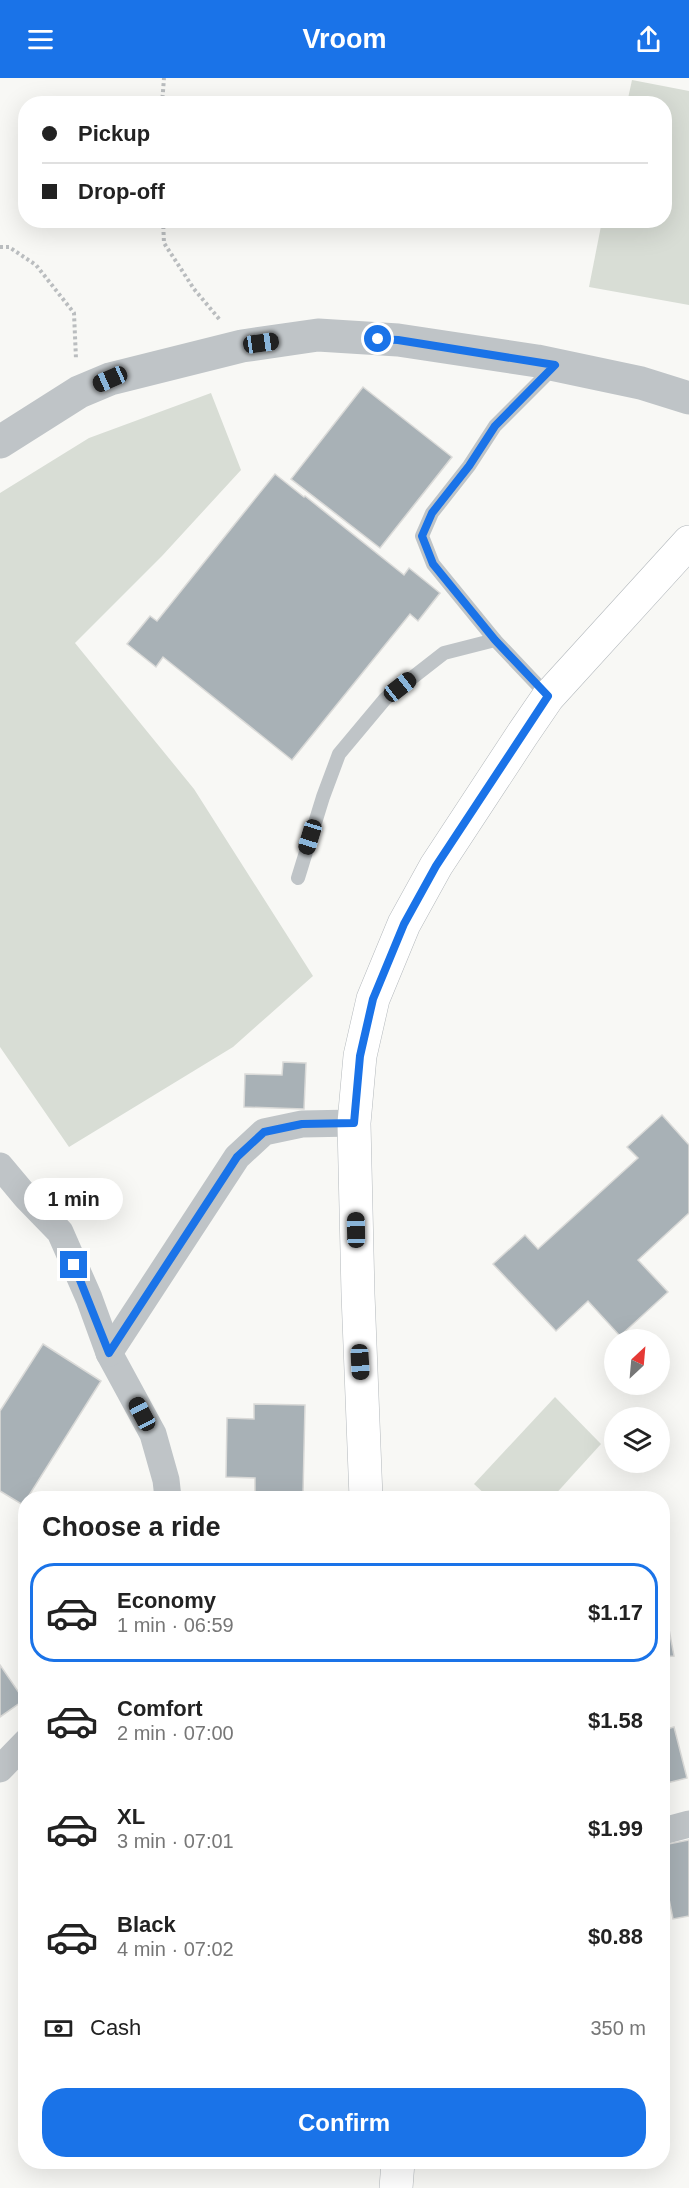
<!DOCTYPE html>
<meta charset="utf-8">
<style>
body{margin:0;font-family:Helvetica,sans-serif;background:#f6f6f6;color:#222;height:100vh;display:flex;flex-direction:column;font-size:22px;white-space:nowrap}
*{box-sizing:border-box;margin:0}
p{font-size:20px;color:#767676}
.icon{flex:none;width:33px;height:33px;fill:none;stroke:currentColor;stroke-width:2;stroke-linecap:round;stroke-linejoin:round}
.map{position:relative;flex:1;overflow:hidden}
.side{position:absolute;left:18px;top:1413px;width:652px;height:678px;display:flex;flex-direction:column;background:#fff;border-radius:24px;box-shadow:0 6px 24px #0002}
.side>*{flex:none}
.banner{position:absolute;left:18px;top:18px;width:654px;height:132px;border-radius:24px;box-shadow:0 6px 24px #0002;display:grid;align-content:center;height:132px;padding:0 24px;background:#fff}
.needle{width:39px;rotate:26deg}
.controls{position:absolute;left:604px;top:1251px;display:grid;gap:12px}
.controls a{display:grid;place-items:center;width:66px;height:66px;border-radius:50%;background:#fff;box-shadow:0 6px 24px #0002;font-size:30px}
.end{position:absolute;width:27px;height:27px;margin:-14px;border:8px solid #1a73e8;background:#fff;box-shadow:0 0 0 3px #fff}
.from{border-radius:50%}
.bubble{position:absolute;height:42px;border-radius:21px;background:#fff;box-shadow:0 6px 24px #0002;font-size:20px;font-weight:600;line-height:42px;text-align:center}
.car{position:absolute;width:18px;height:36px;margin:-18px -9px;border-radius:8px;box-shadow:0 0 4px 2px #0007;background:linear-gradient(#222 24%,#8ab4d8 0 40%,#222 0 76%,#8ab4d8 0 86%,#222 0)}
.banner b{display:flex;align-items:center;gap:21px;height:57px;font-size:22px}
.banner b+b{border-top:2px solid #e0e0e0}
.banner i{width:15px;height:15px;background:#222}
ul{padding:0;list-style:none}
li{display:flex;align-items:center;gap:18px;height:99px;margin:0 12px 9px;padding:0 12px;border:3px solid transparent;border-radius:24px}
li div{flex:1}
li b{display:block;font-size:22px}
li em{font-style:normal;font-weight:600}
li.selected{border-color:#1a73e8}
li>.icon{width:54px;height:54px;stroke-width:1.5}
h2{padding:0 24px;font-size:27px;line-height:72px}
.pay{display:flex;align-items:center;gap:15px;height:66px;padding:0 24px;font-size:22px}
.pay p{margin-inline-start:auto}
.action{display:flex;gap:12px;margin-top:auto;padding:12px 24px}
.action a{flex:1;height:69px;border-radius:24px;background:#1a73e8;color:#fff;font-size:24px;font-weight:600;line-height:69px;text-align:center}
header{display:flex;justify-content:space-between;align-items:center;height:78px;padding:0 24px;background:#1a73e8;color:#fff;font-size:27px;font-weight:600}
.map>svg:first-child{display:block}
</style>
<header><svg class="icon" aria-label="menu" viewBox="0 0 24 24"><path d="M4 6h16M4 12h16M4 18h16"/></svg>Vroom<svg class="icon" aria-label="share" viewBox="0 0 24 24"><path d="M12 15V3M7 8l5-5 5 5M5 13v7h14v-7"/></svg></header>
<div class="map">
<svg width="689" height="2110" viewBox="0 0 689 2110">
<rect width="100%" height="100%" fill="#f8f8f5"/>
<!-- green -->
<g fill="#d8ddd5">
<polygon points="632,2 689,13 689,227 589,209 602,143 664,142 664,26 627,25"/>
<polygon points="211,315 241,392 162,478 75,565 194,711 313,898 233,969 69,1069 0,969 0,415 89,360"/>
<polygon points="555,1319 601,1366 552,1420 489,1420 474,1406"/>
</g>
<!-- building -->
<g fill="#a8b1b6" stroke="#dadad8" stroke-width="1.5">
<polygon points="363,309 452,379 380,470 291,401"/>
<polygon points="275,396 304,419 305,418 404,497 409,490 440,515 418,543 410,536 292,682 163,579 156,589 127,566 150,538 157,543"/>
<polygon points="283,984 306,985 304,1031 244,1029 245,996 282,997"/>
<polygon points="662,1037 689,1067 689,1135 638,1182 668,1214 620,1258 588,1223 556,1253 493,1186 525,1157 538,1171 638,1080 627,1069"/>
<polygon points="43,1266 101,1303 23,1427 0,1413 0,1333"/>
<polygon points="254,1326 305,1327 303,1416 255,1414 255,1400 226,1399 227,1340 254,1341"/>
<polygon points="663,1519 674,1578 663,1579"/>
<polygon points="0,1587 24,1622 0,1639"/>
<polygon points="674,1649 687,1700 663,1706 663,1652"/>
<polygon points="689,1762 689,1838 673,1841 663,1791 663,1767"/>
</g>
<g fill="none" stroke-linecap="round" stroke-linejoin="round">
<defs>
<g id="primary">
<polyline points="366,1420 358,1216 354,1045 360,978 373,921 404,846 436,788 522,657 548,619 689,464"/>
<polyline points="396,2110 398,2084"/>
</g>
</defs>
<!-- primary casing -->
<use href="#primary" stroke="#b3b8bc" stroke-width="34"/>
<!-- path -->
<g stroke="#babdbf" stroke-width="4" stroke-dasharray="3 3" stroke-linecap="butt">
<polyline points="162,26 164,0"/>
<polyline points="163,142 164,165 194,211 220,242"/>
<polyline points="0,169 9,169 36,187 74,235 76,281"/>
</g>
<!-- service -->
<g stroke="#bfc4c7" stroke-width="14">
<polyline points="548,618 495,562 433,486 422,458 432,435 469,388 495,348 554,289"/>
<polyline points="298,800 323,719 339,676 385,621 444,575 495,562"/>
</g>
<!-- minor -->
<g stroke="#bfc4c7" stroke-width="27">
<polyline points="0,1088 26,1119 60,1154 89,1220 109,1275 153,1356 166,1402 168,1420"/>
<polyline points="109,1275 237,1079 264,1054 302,1046 354,1045"/>
<polyline points="0,1691 26,1664"/>
<polyline points="663,1753 689,1746"/>
</g>
<!-- tertiary -->
<polyline stroke="#bfc4c7" stroke-width="33" points="0,364 79,314 110,301 242,268 318,257 398,262 537,283 641,305 689,320"/>
<!-- primary -->
<use href="#primary" stroke="#fff" stroke-width="33"/>
</g>
<g fill="none" stroke-linecap="round" stroke-linejoin="round">
<!-- route -->
<polyline stroke="#1a73e8" stroke-width="8" points="74,1187 109,1275 237,1079 264,1054 302,1046 354,1045 360,978 373,921 404,846 436,788 548,618 495,562 433,486 422,458 432,435 469,388 495,348 555,287 398,262 378,261"/>
</g>
</svg>
<div class="controls">
<a><svg class="needle" viewBox="-14 -14 28 28"><path d="M0-13l5 13h-10z" fill="#e53935"/><path d="M0 13l5-13h-10z" fill="#767676"/></svg></a>
<a><svg class="icon" aria-label="layers" viewBox="0 0 24 24"><path d="M12 4l9 5-9 5-9-5zM3 14l9 5 9-5"/></svg></a>
</div>
<i class="end from" style="left:378px;top:261px"></i>
<i class="end" style="left:74px;top:1187px"></i>
<div class="bubble" style="left:24px;top:1100px;width:99px">1 min</div>
<i class="car" style="left:261px;top:265px;rotate:82deg"></i>
<i class="car" style="left:110px;top:301px;rotate:246deg"></i>
<i class="car" style="left:400px;top:609px;rotate:52deg"></i>
<i class="car" style="left:310px;top:759px;rotate:197deg"></i>
<i class="car" style="left:356px;top:1152px;rotate:359deg"></i>
<i class="car" style="left:360px;top:1284px;rotate:177deg"></i>
<i class="car" style="left:142px;top:1336px;rotate:332deg"></i>
<div class="banner">
<b><i class="from"></i>Pickup</b>
<b><i></i>Drop-off</b>
</div>
<section class="side">
<h2>Choose a ride</h2>
<ul>
<li class="selected"><svg class="icon" aria-label="car" viewBox="0 0 24 24"><path d="M5 17H2v-5l4-1 3-4h7l3 4 3 1v5h-3M9 17h6M6 11h13"/><circle cx="7" cy="17" r="2"/><circle cx="17" cy="17" r="2"/></svg><div><b>Economy</b><p>1 min · 06:59</p></div><em>$1.17</em></li>
<li><svg class="icon" aria-label="car" viewBox="0 0 24 24"><path d="M5 17H2v-5l4-1 3-4h7l3 4 3 1v5h-3M9 17h6M6 11h13"/><circle cx="7" cy="17" r="2"/><circle cx="17" cy="17" r="2"/></svg><div><b>Comfort</b><p>2 min · 07:00</p></div><em>$1.58</em></li>
<li><svg class="icon" aria-label="car" viewBox="0 0 24 24"><path d="M5 17H2v-5l4-1 3-4h7l3 4 3 1v5h-3M9 17h6M6 11h13"/><circle cx="7" cy="17" r="2"/><circle cx="17" cy="17" r="2"/></svg><div><b>XL</b><p>3 min · 07:01</p></div><em>$1.99</em></li>
<li><svg class="icon" aria-label="car" viewBox="0 0 24 24"><path d="M5 17H2v-5l4-1 3-4h7l3 4 3 1v5h-3M9 17h6M6 11h13"/><circle cx="7" cy="17" r="2"/><circle cx="17" cy="17" r="2"/></svg><div><b>Black</b><p>4 min · 07:02</p></div><em>$0.88</em></li>
</ul>
<div class="pay"><svg class="icon" aria-label="cash" viewBox="0 0 24 24"><path d="M3 7h18v10H3z"/><circle cx="12" cy="12" r="2"/></svg>Cash<p>350 m</p></div>
<div class="action"><a>Confirm</a></div>
</section>
</div>
